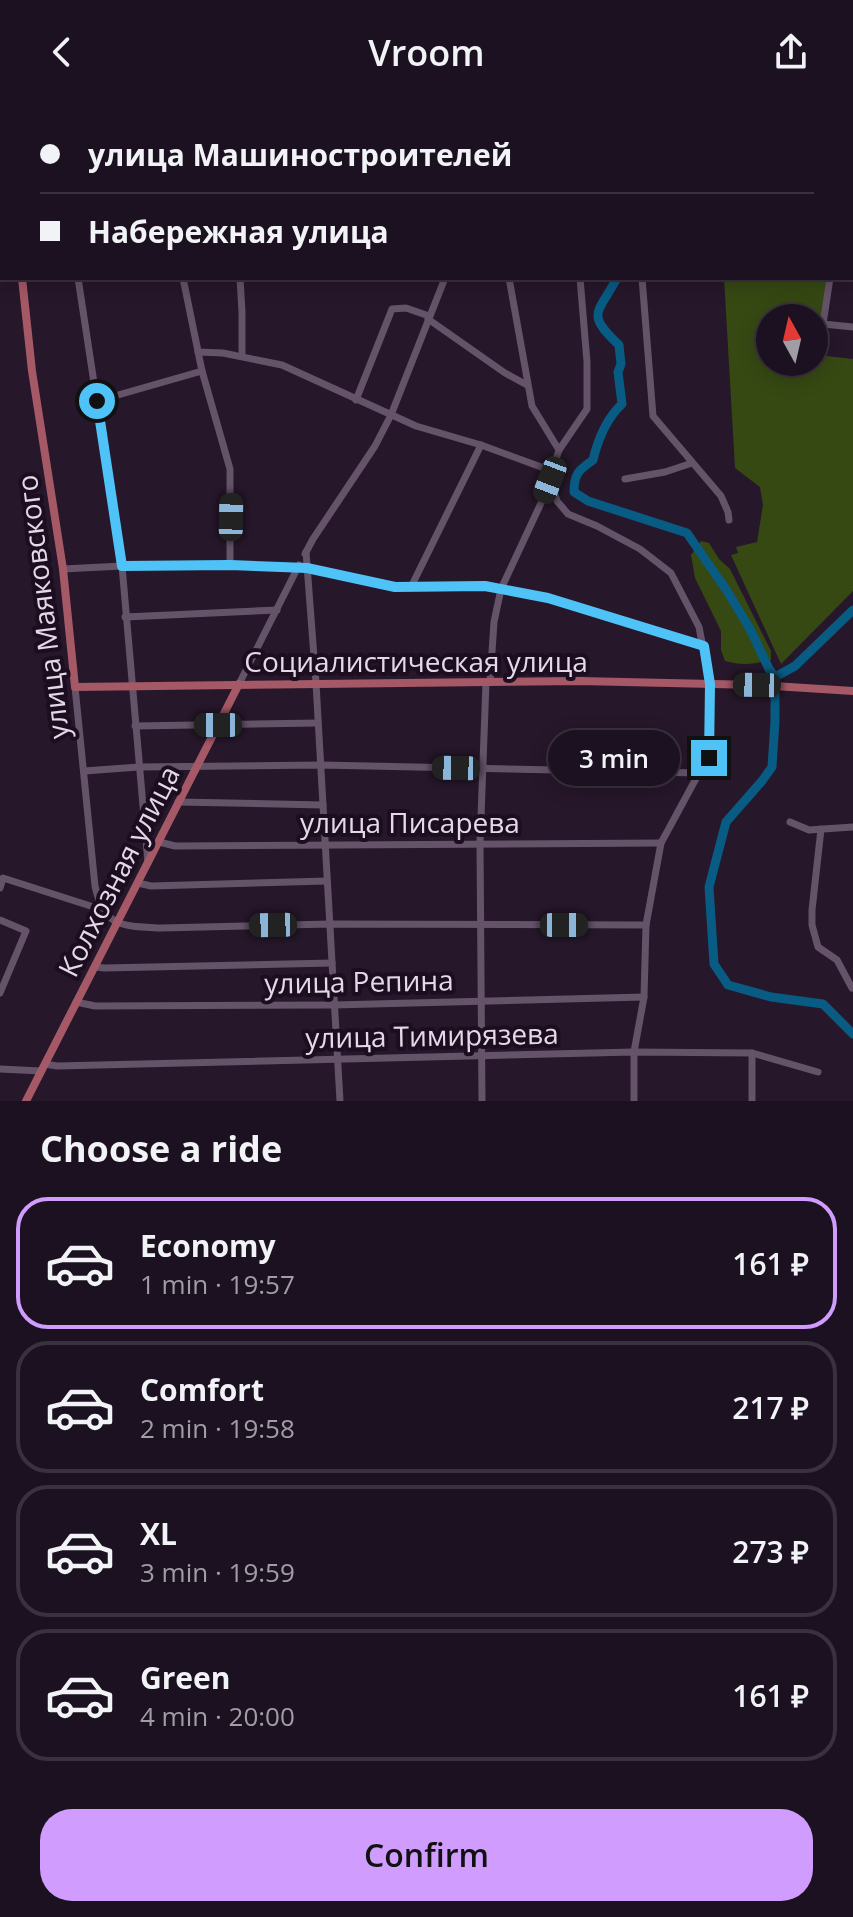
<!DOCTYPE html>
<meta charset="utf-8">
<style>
body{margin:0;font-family:"Open Sans",sans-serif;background:#251a29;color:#f1f3f6;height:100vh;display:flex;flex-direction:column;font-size:30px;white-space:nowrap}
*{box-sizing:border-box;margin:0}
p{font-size:26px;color:#a09da5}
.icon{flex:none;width:44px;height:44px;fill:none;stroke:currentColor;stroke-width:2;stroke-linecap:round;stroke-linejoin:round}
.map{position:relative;height:997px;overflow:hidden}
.drawer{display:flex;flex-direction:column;background:#1c1120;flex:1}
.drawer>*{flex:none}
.banner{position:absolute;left:0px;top:0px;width:854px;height:176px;box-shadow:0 4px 20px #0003,0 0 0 2px #3a313e;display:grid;align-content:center;height:176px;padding:0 40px;background:#1c1120}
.needle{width:52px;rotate:352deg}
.tools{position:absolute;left:756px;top:200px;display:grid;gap:16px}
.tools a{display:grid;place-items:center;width:72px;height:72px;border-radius:50%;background:#1c1120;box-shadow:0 4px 20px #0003,0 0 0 2px #3a313e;font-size:40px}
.end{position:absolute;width:36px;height:36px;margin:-18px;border:10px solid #4fc3f7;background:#111;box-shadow:0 0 0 4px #111}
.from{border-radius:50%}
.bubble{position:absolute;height:56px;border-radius:28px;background:#1c1120;box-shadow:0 4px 20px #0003,0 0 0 2px #3a313e;font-size:26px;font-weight:600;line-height:56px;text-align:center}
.car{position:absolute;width:24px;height:48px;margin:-24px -12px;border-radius:10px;box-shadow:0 0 6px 2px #0007;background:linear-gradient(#222 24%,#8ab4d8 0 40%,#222 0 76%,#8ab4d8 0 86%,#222 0)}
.banner b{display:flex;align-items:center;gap:28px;height:76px;font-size:30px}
.banner b+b{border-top:2px solid #3a313e}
.banner i{width:20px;height:20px;background:#f1f3f6}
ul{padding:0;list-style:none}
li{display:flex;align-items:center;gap:24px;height:132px;margin:0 16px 12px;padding:0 24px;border:4px solid #3a313e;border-radius:32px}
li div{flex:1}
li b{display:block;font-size:30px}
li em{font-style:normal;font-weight:600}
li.selected{border-color:#d09dfe}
li>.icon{width:72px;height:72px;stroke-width:1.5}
h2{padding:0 40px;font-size:36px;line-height:96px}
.action{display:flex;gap:16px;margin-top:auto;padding:16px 40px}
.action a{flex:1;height:92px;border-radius:32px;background:#d09dfe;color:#111;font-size:32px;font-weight:600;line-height:92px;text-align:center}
header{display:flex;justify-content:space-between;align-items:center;height:104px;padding:0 40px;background:#1c1120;font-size:36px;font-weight:600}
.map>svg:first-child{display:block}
</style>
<header><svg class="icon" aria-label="back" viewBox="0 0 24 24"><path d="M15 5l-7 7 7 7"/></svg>Vroom<svg class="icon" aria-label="share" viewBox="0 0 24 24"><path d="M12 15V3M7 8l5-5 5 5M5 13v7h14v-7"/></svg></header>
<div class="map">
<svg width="853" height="997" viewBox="0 0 853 997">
<rect width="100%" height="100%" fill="#26172a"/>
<!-- green -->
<g fill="#364913" fill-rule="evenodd">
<path d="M724,174H829L818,251L853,255V487L781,560L731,451L738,449L736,443L757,438L763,401L760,383L735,364ZM770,214H814V258H770Z"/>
<path d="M701,437L709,439L719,455L730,465L771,547V556C754,560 742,562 725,557L721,546V527L695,474L691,451Z"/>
</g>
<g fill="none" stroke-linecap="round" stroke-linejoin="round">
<!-- river -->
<g stroke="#085b82" stroke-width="9">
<polyline points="433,0 434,2"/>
<path d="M617,174C598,210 585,209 619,241L621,260L618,268L622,300C607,314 598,335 593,356C579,366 574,369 574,388L588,397L687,429L727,487L750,525L769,565L775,573V617L772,663L762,677L726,718L709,783L714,860L728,881L771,893L823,900L853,930"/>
<polyline points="775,573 795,562 853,506"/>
</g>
<!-- minor -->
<g stroke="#645369" stroke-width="7">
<polyline points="319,0 323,2"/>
<polyline points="510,0 510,2"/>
<polyline points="685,0 686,2"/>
<polyline points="808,0 809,2"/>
<polyline points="96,2 97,0"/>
<polyline points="656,2 659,0"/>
<polyline points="839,2 841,0"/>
<polyline points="0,13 2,14"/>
<polyline points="852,54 853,56"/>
<polyline points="852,112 853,111"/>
<polyline points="852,129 853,129"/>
<polyline points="78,174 122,462 148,759"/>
<polyline points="183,174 202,267 230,365 230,461"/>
<polyline points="240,174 242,208 242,252"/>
<polyline points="509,174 532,302 559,346"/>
<polyline points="642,174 653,312 721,392 728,408 729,416"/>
<polyline points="830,174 823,220 853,223"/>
<polyline points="428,215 505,269 527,281"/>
<polyline points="198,248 223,249 282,261 416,322 481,341 552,367"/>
<polyline points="356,296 392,205 406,204 429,212"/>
<polyline points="97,297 202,267"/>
<polyline points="625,375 665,368 692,359"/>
<polyline points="550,376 557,397 568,410 597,422 640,445 671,469 699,523 710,580 709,654 699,669 661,739 646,821 644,893 634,948 634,997"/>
<polyline points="306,448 316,579 340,997"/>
<polyline points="305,450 313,435 375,342 391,311 445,174"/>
<polyline points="63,465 122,462 230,461 307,464 395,483 485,482 548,494 704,542"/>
<polyline points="411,483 481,341"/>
<polyline points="125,513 277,506"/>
<polyline points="490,578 494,518 501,485 542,397 559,346 587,305 587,258 580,174"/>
<polyline points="239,580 299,461"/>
<path d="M75,583L95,782C104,824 123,822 161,824L330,820L646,821"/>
<polyline points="135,622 318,619"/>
<polyline points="84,667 139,663 321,661 699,669"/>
<polyline points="178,698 323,701"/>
<polyline points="790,718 809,726 853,723"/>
<polyline points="821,725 812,806 812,821 818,843 837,856 852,884"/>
<polyline points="159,738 175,742 661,739"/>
<polyline points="138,779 151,782 327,777"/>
<polyline points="0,784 3,774 103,806"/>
<polyline points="0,816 26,827 0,889"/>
<polyline points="95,863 104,864 332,859"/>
<polyline points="76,898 95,902 334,901 644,893"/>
<polyline points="45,960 57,962 634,948 752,949 818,968"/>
<polyline points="0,965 41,967"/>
<polyline points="482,997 480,740 486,578"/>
<polyline points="752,997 752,949"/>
</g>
<!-- major -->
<g stroke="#a55866" stroke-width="8">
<polyline points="0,51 2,56"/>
<polyline points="0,95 2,94"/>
<polyline points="22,174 32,267 63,465 75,583 580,577 757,581 853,587"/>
<polyline points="26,997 239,580"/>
</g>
</g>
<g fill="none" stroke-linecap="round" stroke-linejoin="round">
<!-- route -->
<polyline stroke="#4fc3f7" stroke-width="10" points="97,297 122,462 230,461 307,464 395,483 485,482 548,494 704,542 710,580 709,654"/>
</g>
<g text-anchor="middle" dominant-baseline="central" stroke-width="8" stroke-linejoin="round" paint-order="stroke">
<!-- street labels -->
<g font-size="28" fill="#e4d9e6" stroke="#1c0e20">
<text transform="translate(42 503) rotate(-97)">улица Маяковского</text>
<text x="416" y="557">Социалистическая улица</text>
<text x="410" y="718">улица Писарева</text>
<text transform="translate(118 767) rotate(-63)">Колхозная улица</text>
<text transform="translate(359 877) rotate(-1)">улица Репина</text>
<text transform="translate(432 931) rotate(-1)">улица Тимирязева</text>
</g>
</g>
</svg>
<div class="tools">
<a><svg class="needle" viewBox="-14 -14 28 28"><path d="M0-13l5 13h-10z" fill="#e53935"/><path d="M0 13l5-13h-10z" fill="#a09da5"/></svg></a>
</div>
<i class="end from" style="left:97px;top:297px"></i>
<i class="end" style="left:709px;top:654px"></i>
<div class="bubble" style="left:548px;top:626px;width:132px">3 min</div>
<i class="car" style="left:550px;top:376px;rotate:201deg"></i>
<i class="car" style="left:231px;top:413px;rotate:1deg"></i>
<i class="car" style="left:757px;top:581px;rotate:271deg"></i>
<i class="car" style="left:218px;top:621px;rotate:270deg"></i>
<i class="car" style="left:456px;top:664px;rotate:271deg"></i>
<i class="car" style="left:273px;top:821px;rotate:269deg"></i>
<i class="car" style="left:564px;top:821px;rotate:90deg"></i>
<div class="banner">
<b><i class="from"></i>улица Машиностроителей</b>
<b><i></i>Набережная улица</b>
</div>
</div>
<section class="drawer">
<h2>Choose a ride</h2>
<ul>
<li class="selected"><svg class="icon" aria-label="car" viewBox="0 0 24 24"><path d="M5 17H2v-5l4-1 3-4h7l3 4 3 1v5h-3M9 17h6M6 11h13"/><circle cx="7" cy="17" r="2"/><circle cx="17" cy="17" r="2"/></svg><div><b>Economy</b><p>1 min · 19:57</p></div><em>161 ₽</em></li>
<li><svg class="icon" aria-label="car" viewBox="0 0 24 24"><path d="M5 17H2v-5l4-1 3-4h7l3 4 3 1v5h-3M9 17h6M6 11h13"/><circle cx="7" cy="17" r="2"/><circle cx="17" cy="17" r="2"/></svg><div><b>Comfort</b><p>2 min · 19:58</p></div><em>217 ₽</em></li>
<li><svg class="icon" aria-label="car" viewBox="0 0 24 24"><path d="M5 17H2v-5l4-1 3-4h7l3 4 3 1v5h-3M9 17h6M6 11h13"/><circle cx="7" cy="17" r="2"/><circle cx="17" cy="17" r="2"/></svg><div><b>XL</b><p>3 min · 19:59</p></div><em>273 ₽</em></li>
<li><svg class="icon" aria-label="car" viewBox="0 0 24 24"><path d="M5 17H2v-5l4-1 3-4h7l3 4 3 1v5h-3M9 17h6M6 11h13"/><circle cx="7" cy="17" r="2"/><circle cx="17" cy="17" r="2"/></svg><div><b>Green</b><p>4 min · 20:00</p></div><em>161 ₽</em></li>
</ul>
<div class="action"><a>Confirm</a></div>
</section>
